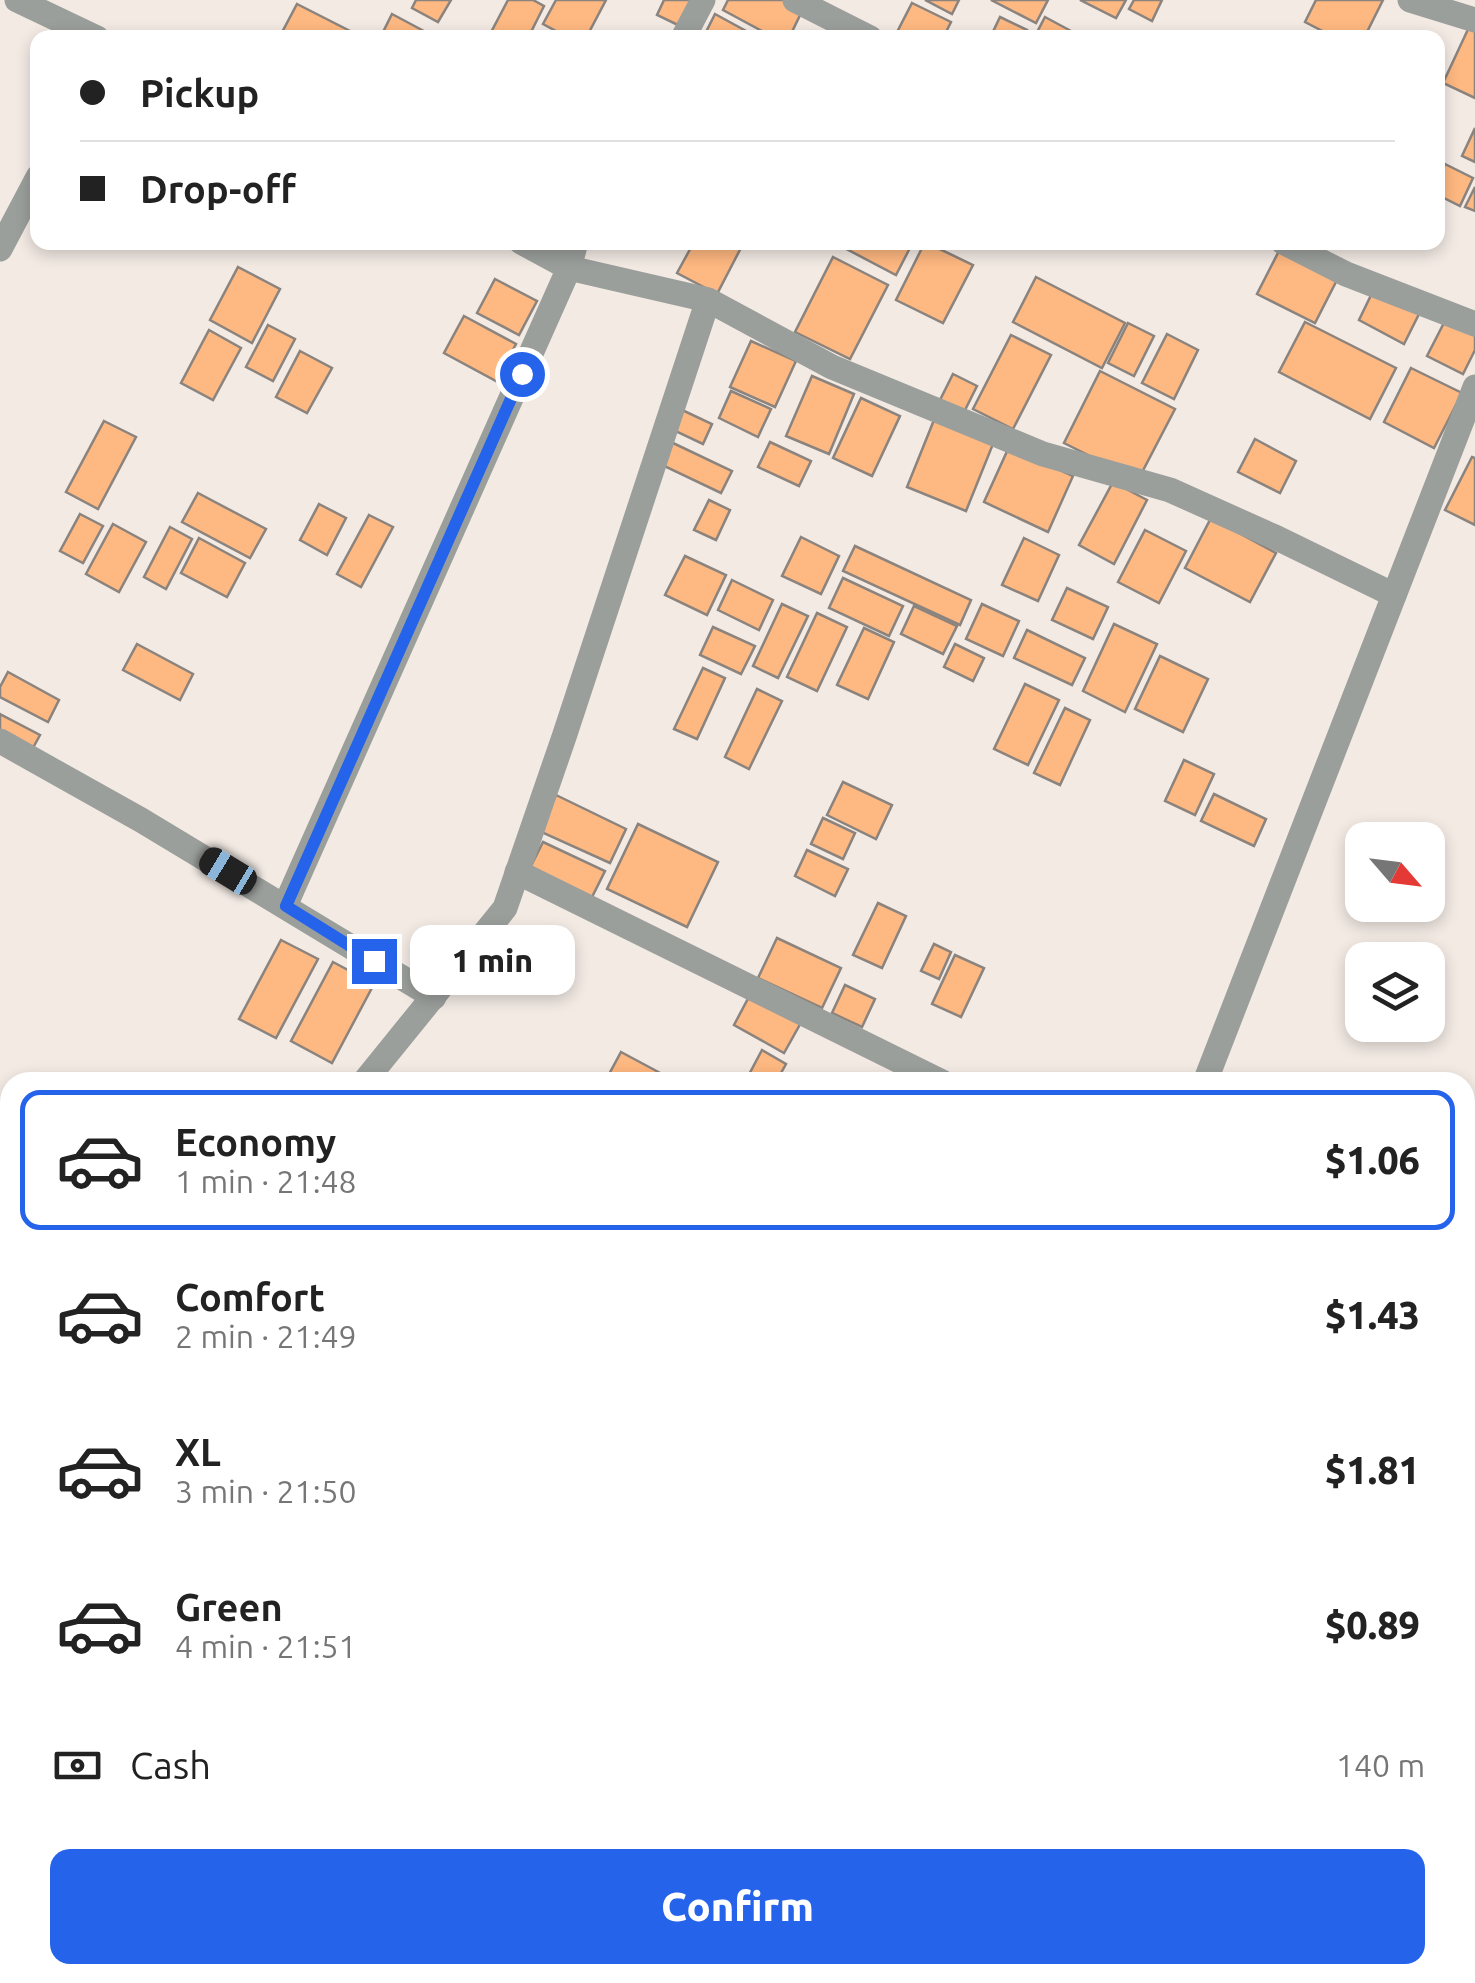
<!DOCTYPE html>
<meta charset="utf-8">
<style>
body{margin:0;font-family:Ubuntu,sans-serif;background:#f6f6f6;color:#222;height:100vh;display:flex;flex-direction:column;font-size:38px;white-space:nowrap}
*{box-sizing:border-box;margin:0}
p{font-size:32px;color:#767676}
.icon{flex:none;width:55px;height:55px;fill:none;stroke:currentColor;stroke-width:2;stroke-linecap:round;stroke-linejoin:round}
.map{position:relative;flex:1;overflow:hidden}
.panel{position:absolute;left:0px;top:1072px;width:1475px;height:912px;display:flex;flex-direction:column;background:#fff;border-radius:30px 30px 0 0;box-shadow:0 5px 15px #0003}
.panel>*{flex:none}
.banner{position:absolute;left:30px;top:30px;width:1415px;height:220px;border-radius:20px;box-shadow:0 5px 15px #0003;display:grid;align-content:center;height:220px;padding:0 50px;background:#fff}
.needle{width:65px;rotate:118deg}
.buttons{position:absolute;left:1345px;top:822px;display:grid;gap:20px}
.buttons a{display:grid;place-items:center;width:100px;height:100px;border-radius:20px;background:#fff;box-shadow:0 5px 15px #0003;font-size:50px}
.end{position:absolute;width:45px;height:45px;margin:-22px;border:12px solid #2563eb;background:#fff;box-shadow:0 0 0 5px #fff}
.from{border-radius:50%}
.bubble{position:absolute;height:70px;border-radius:20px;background:#fff;box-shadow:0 5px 15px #0003;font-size:32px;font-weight:800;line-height:70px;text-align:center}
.car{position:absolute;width:30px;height:60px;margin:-30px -15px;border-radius:12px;box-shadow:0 0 8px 2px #0007;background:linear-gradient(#222 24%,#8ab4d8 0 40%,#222 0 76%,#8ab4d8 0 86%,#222 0)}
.banner b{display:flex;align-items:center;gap:35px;height:95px;font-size:38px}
.banner b+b{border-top:2px solid #e0e0e0}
.banner i{width:25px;height:25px;background:#222}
ul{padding:18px 0 0;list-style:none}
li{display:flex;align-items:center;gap:30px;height:140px;margin:0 20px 15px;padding:0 30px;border:5px solid transparent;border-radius:20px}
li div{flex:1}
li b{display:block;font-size:38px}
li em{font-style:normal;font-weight:800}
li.active{border-color:#2563eb}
li>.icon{width:90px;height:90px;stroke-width:1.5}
.pay{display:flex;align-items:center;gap:25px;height:110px;padding:0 50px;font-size:38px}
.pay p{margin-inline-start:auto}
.primary-button{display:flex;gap:20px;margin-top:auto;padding:20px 50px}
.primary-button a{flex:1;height:115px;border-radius:20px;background:#2563eb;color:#fff;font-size:40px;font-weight:800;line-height:115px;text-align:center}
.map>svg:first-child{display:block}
</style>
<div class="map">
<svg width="1475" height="1983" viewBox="0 0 1475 1983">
<rect width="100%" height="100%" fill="#f3eae4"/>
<!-- building -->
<g fill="#feb881" stroke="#8b837d" stroke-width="2.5">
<polygon points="416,0 451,0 438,22 412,8"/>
<polygon points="508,0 533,0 544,6 528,38 488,38"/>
<polygon points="556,0 606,0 586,38 569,38 543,24"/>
<polygon points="664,0 691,0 678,25 657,15"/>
<polygon points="728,0 785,0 803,9 789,38 775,38 723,10"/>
<polygon points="925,0 959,0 952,14"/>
<polygon points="991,0 1048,0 1036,23"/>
<polygon points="1080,0 1126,0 1116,18"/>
<polygon points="1134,0 1162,0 1152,21 1129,9"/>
<polygon points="1316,0 1383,0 1364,38 1336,38 1305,22"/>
<polygon points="912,3 951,22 943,38 894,38"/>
<polygon points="297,4 352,32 349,38 279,38"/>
<polygon points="392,14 437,38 380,38"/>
<polygon points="715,14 759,38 703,38"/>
<polygon points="1000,17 1027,30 1024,38 990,38"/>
<polygon points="1045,17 1084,38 1034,38"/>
<polygon points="1470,25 1475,28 1475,98 1443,83"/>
<polygon points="1475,128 1475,162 1462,156"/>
<polygon points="1445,164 1473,178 1460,206 1438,195 1438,181"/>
<polygon points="1475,187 1475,211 1465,207"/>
<polygon points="694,242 744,242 717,294 677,273"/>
<polygon points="833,242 913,242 896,275"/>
<polygon points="925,242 973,265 943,323 896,300"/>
<polygon points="1282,245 1340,274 1315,323 1257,294"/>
<polygon points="833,257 888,285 850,359 795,332"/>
<polygon points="238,267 280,289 252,343 210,320"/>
<polygon points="1036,277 1125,323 1102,368 1013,322"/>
<polygon points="495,279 537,301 519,335 477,313"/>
<polygon points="1375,287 1421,310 1404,344 1359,320"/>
<polygon points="464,316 516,344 496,381 444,353"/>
<polygon points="1447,317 1475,332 1475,350 1463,374 1427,356"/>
<polygon points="1305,322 1396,368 1370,419 1279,372"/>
<polygon points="1128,323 1154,336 1134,376 1108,363"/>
<polygon points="268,325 295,339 273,381 246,367"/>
<polygon points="209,330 241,348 213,400 181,383"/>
<polygon points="1167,334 1198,350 1174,399 1142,383"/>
<polygon points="1011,335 1051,355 1013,429 973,409"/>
<polygon points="751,341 796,361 775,407 730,387"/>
<polygon points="300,351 332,368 307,413 276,397"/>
<polygon points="1411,368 1462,393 1434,448 1384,422"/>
<polygon points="1100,371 1175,409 1138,480 1064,443"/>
<polygon points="953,374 977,386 963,414 939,402"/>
<polygon points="812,376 854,394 829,454 786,436"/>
<polygon points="731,391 771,409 758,437 719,418"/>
<polygon points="861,398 900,416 872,476 833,458"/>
<polygon points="680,409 712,424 703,444 671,429"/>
<polygon points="934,420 993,444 966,511 907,487"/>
<polygon points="104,421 136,437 98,509 66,492"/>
<polygon points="1255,439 1296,461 1280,493 1238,472"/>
<polygon points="770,442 811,461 799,486 758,467"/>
<polygon points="673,443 732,471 721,493 662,465"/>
<polygon points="1009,447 1073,476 1048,532 984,502"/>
<polygon points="1472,457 1475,458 1475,525 1445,510"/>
<polygon points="1113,482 1147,500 1114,564 1079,545"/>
<polygon points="198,493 266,529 250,558 182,522"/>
<polygon points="709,500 730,510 716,540 694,530"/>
<polygon points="319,504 346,518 327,555 300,540"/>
<polygon points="80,514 103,526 83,563 60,551"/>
<polygon points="369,515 393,527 361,587 337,574"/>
<polygon points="1211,518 1276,553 1250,602 1185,568"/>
<polygon points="113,524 146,542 119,592 86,574"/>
<polygon points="170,527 192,539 166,589 144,577"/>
<polygon points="1145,530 1186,551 1159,603 1118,582"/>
<polygon points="801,537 839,556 821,594 782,576"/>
<polygon points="199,538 245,563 227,597 181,573"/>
<polygon points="1024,538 1059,555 1038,601 1002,585"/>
<polygon points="855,546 971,600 960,625 843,571"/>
<polygon points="685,556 726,575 707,615 665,595"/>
<polygon points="843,578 903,606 889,636 829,608"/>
<polygon points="732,580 773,600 759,630 718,610"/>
<polygon points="1067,588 1108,607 1093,639 1052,620"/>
<polygon points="782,604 808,616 778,678 753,666"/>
<polygon points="982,604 1019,621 1003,656 966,639"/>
<polygon points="914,606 957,626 943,654 901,634"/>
<polygon points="817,613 847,627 817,691 787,677"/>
<polygon points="1114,624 1157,644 1125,712 1083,691"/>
<polygon points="713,627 755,646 741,674 700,655"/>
<polygon points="864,628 894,642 868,699 837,685"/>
<polygon points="1027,630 1085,658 1072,685 1014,658"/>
<polygon points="137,644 193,674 180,700 123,670"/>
<polygon points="955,644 984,658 973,681 944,667"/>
<polygon points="1160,656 1208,679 1183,732 1135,709"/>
<polygon points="703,668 725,678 697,739 674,729"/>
<polygon points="8,672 59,700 48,722 0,697 0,687"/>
<polygon points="1025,684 1059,700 1028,765 994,749"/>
<polygon points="757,689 782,701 749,769 725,757"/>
<polygon points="1065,708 1090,720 1060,785 1034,773"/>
<polygon points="0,714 40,735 29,755 0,740"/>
<polygon points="1184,760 1214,774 1195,815 1165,801"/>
<polygon points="843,782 892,805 876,839 827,815"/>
<polygon points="1214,794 1266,819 1254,846 1201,821"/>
<polygon points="556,795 626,829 610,863 539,831"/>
<polygon points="823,818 855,833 843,859 811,844"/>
<polygon points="638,824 718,862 687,927 607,889"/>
<polygon points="543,842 605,871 592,897 530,868"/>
<polygon points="807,850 848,869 835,896 795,876"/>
<polygon points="878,903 906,916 882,968 853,955"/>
<polygon points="777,938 841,968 822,1008 758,978"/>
<polygon points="281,940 318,959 276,1038 239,1019"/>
<polygon points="934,944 951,952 939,979 921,971"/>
<polygon points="955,955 984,968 961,1017 932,1004"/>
<polygon points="333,962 374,984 332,1063 291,1041"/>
<polygon points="845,985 875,999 862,1027 832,1013"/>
<polygon points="752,991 803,1019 784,1053 734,1025"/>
<polygon points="762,1050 786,1064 776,1082 745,1082"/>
<polygon points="621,1052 677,1082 615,1082 607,1078"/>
<polygon points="0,1652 10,1657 10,1663 0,1681"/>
<polygon points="10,1715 10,1764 0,1783 0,1734"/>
</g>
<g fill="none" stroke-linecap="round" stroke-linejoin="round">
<!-- minor -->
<g stroke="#9b9f9c" stroke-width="25">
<polyline points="17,0 97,38"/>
<polyline points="795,0 870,38"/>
<polyline points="1410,0 1475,20"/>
<polyline points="683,38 703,0"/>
<polyline points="521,242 569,268 708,300 832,367 1043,454 1170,490 1277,538 1394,595"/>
<polyline points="1283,242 1346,274 1475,324"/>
<polyline points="0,249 38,177"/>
<polyline points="0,741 141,820 434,997"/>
<polyline points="517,872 942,1082"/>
<polyline points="285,906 569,268 576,242"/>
<polyline points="364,1082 505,908 564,737 708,300"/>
<polyline points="1205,1082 1475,387"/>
<polyline points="1465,1362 1475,1368"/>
<polyline points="0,1423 10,1428"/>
<polyline points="0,1847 10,1828"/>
<polyline points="1465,1863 1475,1852"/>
<polyline points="582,1975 617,1983"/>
<polyline points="991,1983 993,1975"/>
<polyline points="1361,1983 1368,1975"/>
</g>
</g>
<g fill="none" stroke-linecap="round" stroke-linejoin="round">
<!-- route -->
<polyline stroke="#2563eb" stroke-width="12" points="374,961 286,906 522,374"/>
</g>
</svg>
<div class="buttons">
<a><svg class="needle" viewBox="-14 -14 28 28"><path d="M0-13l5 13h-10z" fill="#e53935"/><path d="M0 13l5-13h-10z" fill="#767676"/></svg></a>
<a><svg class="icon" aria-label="layers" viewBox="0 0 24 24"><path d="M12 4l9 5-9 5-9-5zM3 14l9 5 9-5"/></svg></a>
</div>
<i class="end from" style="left:522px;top:374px"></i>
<i class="end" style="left:374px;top:961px"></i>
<div class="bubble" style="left:410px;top:925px;width:165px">1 min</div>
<i class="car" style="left:228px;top:871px;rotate:301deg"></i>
<div class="banner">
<b><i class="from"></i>Pickup</b>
<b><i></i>Drop-off</b>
</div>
<section class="panel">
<ul>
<li class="active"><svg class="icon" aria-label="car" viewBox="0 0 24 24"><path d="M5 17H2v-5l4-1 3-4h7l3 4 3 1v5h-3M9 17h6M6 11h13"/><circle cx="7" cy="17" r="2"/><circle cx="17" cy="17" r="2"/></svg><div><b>Economy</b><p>1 min · 21:48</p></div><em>$1.06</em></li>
<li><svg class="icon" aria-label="car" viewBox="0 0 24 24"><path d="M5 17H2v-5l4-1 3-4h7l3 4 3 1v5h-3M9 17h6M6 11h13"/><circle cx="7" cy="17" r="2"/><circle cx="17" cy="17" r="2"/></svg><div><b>Comfort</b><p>2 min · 21:49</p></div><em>$1.43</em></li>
<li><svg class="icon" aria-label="car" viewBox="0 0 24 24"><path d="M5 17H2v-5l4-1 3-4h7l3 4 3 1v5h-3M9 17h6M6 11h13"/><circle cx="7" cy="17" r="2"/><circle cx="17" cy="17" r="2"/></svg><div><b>XL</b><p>3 min · 21:50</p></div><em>$1.81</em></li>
<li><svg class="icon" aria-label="car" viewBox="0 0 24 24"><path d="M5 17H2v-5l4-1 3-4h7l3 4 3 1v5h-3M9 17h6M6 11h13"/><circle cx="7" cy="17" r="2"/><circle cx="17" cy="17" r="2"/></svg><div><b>Green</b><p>4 min · 21:51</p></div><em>$0.89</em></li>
</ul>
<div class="pay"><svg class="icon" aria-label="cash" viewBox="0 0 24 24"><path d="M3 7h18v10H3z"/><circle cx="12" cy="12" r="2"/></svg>Cash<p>140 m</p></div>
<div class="primary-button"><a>Confirm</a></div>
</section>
</div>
